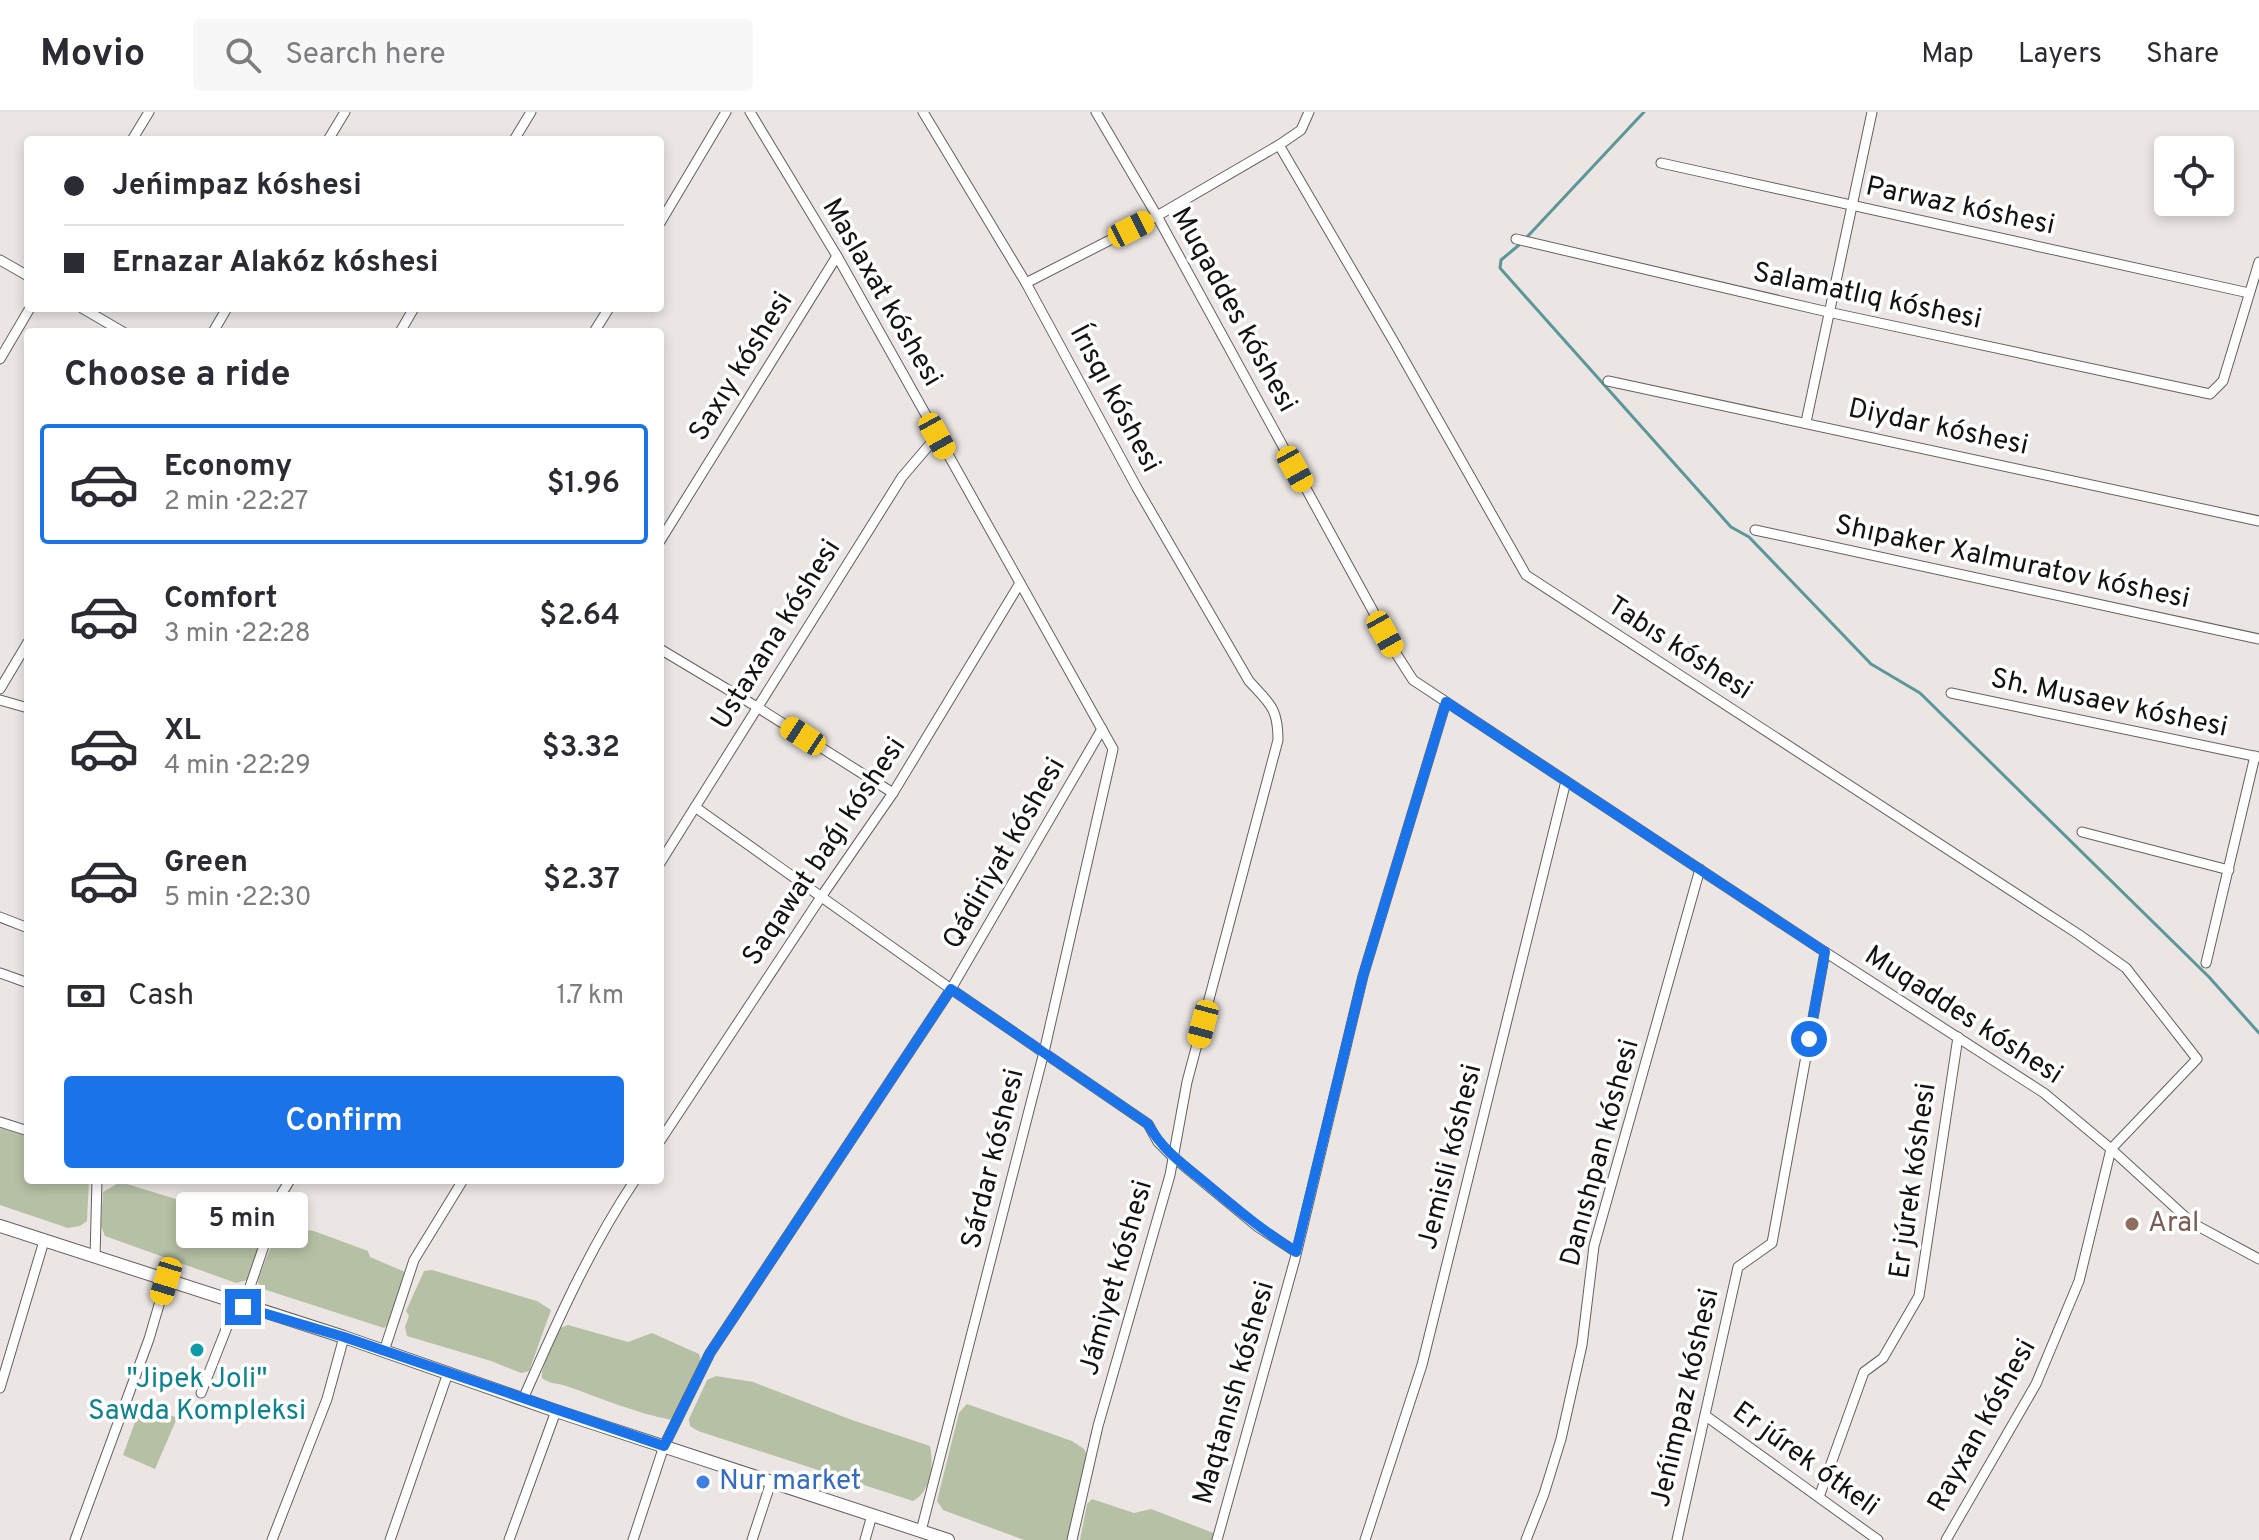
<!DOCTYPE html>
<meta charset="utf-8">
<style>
body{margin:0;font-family:Overpass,sans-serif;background:#f7f7f7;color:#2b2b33;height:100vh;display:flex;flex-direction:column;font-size:30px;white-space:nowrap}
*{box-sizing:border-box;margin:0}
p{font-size:26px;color:#7c7c81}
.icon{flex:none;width:44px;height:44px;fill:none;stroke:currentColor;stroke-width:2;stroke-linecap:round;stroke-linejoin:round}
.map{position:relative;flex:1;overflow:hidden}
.drawer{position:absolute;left:24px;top:216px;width:640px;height:856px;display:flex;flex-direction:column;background:#fff;border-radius:8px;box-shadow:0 4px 12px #0003}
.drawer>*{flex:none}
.guide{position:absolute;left:24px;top:24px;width:640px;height:176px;border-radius:8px;box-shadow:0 4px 12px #0003;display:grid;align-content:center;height:176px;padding:0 40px;background:#fff}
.fabs{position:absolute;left:2154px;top:24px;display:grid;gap:16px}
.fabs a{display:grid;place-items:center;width:80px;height:80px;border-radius:8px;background:#fff;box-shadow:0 4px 12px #0003;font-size:40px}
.end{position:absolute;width:36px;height:36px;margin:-18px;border:10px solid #1a73e8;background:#fff;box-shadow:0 0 0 4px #fff}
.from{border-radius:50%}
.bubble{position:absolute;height:56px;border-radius:8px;background:#fff;box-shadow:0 4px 12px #0003;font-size:26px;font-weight:600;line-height:56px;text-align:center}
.car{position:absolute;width:24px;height:48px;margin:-24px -12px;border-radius:10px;box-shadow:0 0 6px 2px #0007;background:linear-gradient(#f5c518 24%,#345 0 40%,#f5c518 0 76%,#345 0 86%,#f5c518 0)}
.guide b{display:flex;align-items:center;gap:28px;height:76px;font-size:30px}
.guide b+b{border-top:2px solid #e1e1e2}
.guide i{width:20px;height:20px;background:#2b2b33}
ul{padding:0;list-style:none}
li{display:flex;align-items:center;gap:24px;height:120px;margin:0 16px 12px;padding:0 24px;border:4px solid transparent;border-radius:8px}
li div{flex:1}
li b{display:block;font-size:30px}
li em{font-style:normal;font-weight:600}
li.on{border-color:#1a73e8}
li>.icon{width:72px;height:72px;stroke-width:1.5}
h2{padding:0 40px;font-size:36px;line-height:96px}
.pay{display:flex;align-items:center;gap:20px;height:88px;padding:0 40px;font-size:30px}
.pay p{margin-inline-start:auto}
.action{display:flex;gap:16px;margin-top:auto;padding:16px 40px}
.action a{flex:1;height:92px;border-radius:8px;background:#1a73e8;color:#fff;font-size:32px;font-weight:600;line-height:92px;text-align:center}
header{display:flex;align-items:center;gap:48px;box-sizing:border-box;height:112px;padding:0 40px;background:#fff;border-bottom:2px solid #e1e1e2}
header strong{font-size:38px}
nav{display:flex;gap:44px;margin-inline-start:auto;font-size:28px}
.search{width:560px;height:72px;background:#f7f7f7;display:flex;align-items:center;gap:20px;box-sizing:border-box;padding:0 28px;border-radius:8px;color:#7c7c81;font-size:30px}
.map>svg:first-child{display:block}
</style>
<header>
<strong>Movio</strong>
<div class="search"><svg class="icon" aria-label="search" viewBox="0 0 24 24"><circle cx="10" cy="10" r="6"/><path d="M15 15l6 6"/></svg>Search here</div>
<nav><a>Map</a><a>Layers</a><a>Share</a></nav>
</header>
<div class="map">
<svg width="2259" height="1428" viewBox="0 0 2259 1428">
<rect width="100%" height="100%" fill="#ebe6e3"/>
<!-- green -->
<g fill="#b6c0a5">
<polygon points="0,1016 28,1025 28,1068 89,1068 87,1109 80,1114 68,1116 0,1093"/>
<polygon points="120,1070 255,1111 266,1121 248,1168 236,1171 105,1124 101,1114 103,1080"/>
<path d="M292,1116L314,1119L368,1139L370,1145L405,1160L389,1212L384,1216L263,1177L258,1171L259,1165C267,1146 272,1122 292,1116Z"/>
<polygon points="432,1158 537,1189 551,1198 529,1259 521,1261 491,1249 407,1224 405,1215 409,1204 406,1199 424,1159"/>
<path d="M568,1213L628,1230L652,1221L699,1242L701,1250L676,1303L672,1308C635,1301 601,1286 566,1274C557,1271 550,1272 542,1266V1259L558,1217Z"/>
<path d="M716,1264L753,1270L852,1308L930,1334C934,1351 931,1380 913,1389L698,1319L690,1314L689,1307L707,1268Z"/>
<polygon points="142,1291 177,1306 155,1357 123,1343"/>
<polygon points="967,1292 1072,1329 1084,1337 1088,1345 1068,1428 1024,1428 943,1398 937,1389 959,1301"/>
<polygon points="1092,1387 1134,1401 1151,1397 1216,1422 1214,1428 1080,1428 1087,1392"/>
</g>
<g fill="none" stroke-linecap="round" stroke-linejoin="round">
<!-- stream -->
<g stroke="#5b9698" stroke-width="3">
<polyline points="1527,125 1644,0"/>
<polyline points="1519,133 1501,148 1500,156 1731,415 1749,425 1871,552 1920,581 2209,865 2259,921"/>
</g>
<defs>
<g id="minor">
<polyline points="750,0 837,144 1113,637 1044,940 921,1419"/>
<path d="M923,0L1026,171L1137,376L1249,569C1270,592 1278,596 1278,628L1187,970L1170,1063L1098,1314L1072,1428"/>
<polyline points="1096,0 1157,104 1397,543 1413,568 1825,840 2044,981 2111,1037 2192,1111 2259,1147"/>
<polyline points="132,28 149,0"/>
<polyline points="328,28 345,0"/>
<polyline points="514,28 531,0"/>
<polyline points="1279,33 1394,230 1526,463 2078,822 2126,856 2197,947 2111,1037 2079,1169 2036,1272 1946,1428"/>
<polyline points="1661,51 2249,181"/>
<polyline points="660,111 726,0"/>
<polyline points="1516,127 1828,200 2210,282 2223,269 2259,150"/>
<polyline points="0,148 28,164"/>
<polyline points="1026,171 1157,104 1279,33 1301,18 1309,0"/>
<polyline points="82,196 123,220"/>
<polyline points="213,220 227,196"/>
<polyline points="400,220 414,196"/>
<polyline points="594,220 609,196"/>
<polyline points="0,247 30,196"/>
<polyline points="1608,269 2259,409"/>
<polyline points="1806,310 1872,0"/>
<polyline points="1755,418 2259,527"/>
<polyline points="660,429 837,144"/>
<polyline points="660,537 757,595 893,681"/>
<polyline points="0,577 28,530"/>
<polyline points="1951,581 2259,645"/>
<polyline points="0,588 28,596"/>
<polyline points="695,695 951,877 1148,1012 1158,1030 1172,1044 1258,1115 1296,1140"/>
<polyline points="2082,720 2229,758"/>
<polyline points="660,751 902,365 937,324"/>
<polyline points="0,805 28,816"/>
<polyline points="2206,851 2255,644"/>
<polyline points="0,861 28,871"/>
<polyline points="0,1010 28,1019"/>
<polyline points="660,1029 821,785 893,681 1020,471"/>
<polyline points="95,1146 97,1068"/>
<polyline points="243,1195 282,1081 290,1068"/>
<polyline points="384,1239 414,1148 463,1068"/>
<polyline points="0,1276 44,1129"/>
<polyline points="201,1281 236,1192"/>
<path d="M523,1287C556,1212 589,1137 635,1068"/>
<polyline points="1706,1304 1878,1428"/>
<polyline points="1819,1385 1864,1260 1883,1246 1919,1184 1958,925"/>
<polyline points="75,1428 149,1227 166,1169"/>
<polyline points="272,1428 327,1287 344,1225"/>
<polyline points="390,1428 448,1261"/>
<polyline points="509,1428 556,1299"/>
<polyline points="633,1428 664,1334 710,1241 951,877 1102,617"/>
<polyline points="752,1428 771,1370"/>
<polyline points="865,1428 872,1403"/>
<polyline points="1217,1428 1295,1147 1363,864 1446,590"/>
<polyline points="1365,1428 1422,1253 1566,669"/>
<polyline points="1526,1428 1544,1382 1561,1327 1582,1233 1594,1134 1700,757"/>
<polyline points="1677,1428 1738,1155 1772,1131 1825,840"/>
</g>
<polyline id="secondary" points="0,1114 344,1225 556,1299 948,1428"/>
</defs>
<!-- minor casing -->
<use href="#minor" stroke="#65605e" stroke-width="11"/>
<!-- secondary casing -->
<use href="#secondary" stroke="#65605e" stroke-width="14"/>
<!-- minor -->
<use href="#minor" stroke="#fff" stroke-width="9"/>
<!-- secondary -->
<use href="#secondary" stroke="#fff" stroke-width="12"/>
</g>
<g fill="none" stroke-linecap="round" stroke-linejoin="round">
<!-- route -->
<path stroke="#1a73e8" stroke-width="10" d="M243,1195L344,1225L664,1334L710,1241L951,877L1148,1012C1162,1038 1185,1054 1208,1073C1236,1097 1265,1120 1296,1140L1363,864L1446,590L1825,840L1809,927"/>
</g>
<!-- markers -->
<circle fill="#8d6e63" stroke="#fff" stroke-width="3" cx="2132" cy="1112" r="8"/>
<circle fill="#0f9aa8" stroke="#fff" stroke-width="3" cx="197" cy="1238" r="8"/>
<circle fill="#3f7fe0" stroke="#fff" stroke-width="3" cx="703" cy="1370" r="8"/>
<g text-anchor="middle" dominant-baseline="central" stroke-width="7" stroke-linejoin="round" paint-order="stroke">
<!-- street labels -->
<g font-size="28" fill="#141212" stroke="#fff">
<text transform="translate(1960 95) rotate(12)">Parwaz kóshesi</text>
<text transform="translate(881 181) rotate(60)">Maslaxat kóshesi</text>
<text transform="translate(1867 185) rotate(12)">Salamatlıq kóshesi</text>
<text transform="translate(1233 198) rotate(61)">Muqaddes kóshesi</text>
<text transform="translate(742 255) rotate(-58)">Saxıy kóshesi</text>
<text transform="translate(1114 287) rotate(62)">Írısqı kóshesi</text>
<text transform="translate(1938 316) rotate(12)">Diydar kóshesi</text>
<text transform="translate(2012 451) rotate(12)">Shıpaker Xalmuratov kóshesi</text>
<text transform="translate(777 523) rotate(-58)">Ustaxana kóshesi</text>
<text transform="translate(1679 537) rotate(33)">Tabıs kóshesi</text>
<text transform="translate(2109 592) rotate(12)">Sh. Musaev kóshesi</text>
<text transform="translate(825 740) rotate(-56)">Saqawat baǵı kóshesi</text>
<text transform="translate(1005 742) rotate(-60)">Qádiriyat kóshesi</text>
<text transform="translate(1963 904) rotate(33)">Muqaddes kóshesi</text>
<text transform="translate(1601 1041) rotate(-75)">Danıshpan kóshesi</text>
<text transform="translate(1451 1045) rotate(-76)">Jemisli kóshesi</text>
<text transform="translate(994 1047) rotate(-76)">Sárdar kóshesi</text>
<text transform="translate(1914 1069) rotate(-82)">Er júrek kóshesi</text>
<text transform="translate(1117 1166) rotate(-74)">Jámiyet kóshesi</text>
<text transform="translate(1235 1281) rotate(-74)">Maqtanısh kóshesi</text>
<text transform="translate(1686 1286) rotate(-77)">Jeńimpaz kóshesi</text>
<text transform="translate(1983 1314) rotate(-61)">Rayxan kóshesi</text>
<text transform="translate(1805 1348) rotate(36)">Er júrek ótkeli</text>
</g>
<!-- education labels -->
<g font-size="28" fill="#785e54" stroke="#fff" text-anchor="start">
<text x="2148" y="1112">Aral</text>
</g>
<!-- culture labels -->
<g font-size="28" fill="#0d838f" stroke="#fff">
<text x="197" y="1268">"Jipek Joli"<tspan x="197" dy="32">Sawda Kompleksi</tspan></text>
</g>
<!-- shop labels -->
<g font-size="28" fill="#366cbe" stroke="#fff" text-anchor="start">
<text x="719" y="1370">Nur market</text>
</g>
</g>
</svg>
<div class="fabs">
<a><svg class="icon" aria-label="locate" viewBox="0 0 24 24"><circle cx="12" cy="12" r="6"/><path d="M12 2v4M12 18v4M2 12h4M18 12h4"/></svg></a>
</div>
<i class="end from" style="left:1809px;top:927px"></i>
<i class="end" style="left:243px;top:1195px"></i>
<div class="bubble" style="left:176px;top:1080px;width:132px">5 min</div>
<i class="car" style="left:1131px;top:117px;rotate:63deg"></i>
<i class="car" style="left:937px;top:324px;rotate:151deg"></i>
<i class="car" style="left:1295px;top:357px;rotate:151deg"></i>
<i class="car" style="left:1385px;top:522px;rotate:151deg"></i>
<i class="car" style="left:803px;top:624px;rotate:303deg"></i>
<i class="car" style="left:1203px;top:912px;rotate:195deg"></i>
<i class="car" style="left:166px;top:1169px;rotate:197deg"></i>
<div class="guide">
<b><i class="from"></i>Jeńimpaz kóshesi</b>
<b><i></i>Ernazar Alakóz kóshesi</b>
</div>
<section class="drawer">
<h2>Choose a ride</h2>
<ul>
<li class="on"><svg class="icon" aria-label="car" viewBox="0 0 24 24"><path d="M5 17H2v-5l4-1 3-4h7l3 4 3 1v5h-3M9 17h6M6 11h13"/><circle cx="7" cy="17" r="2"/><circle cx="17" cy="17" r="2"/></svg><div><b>Economy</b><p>2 min · 22:27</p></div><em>$1.96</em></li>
<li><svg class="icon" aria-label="car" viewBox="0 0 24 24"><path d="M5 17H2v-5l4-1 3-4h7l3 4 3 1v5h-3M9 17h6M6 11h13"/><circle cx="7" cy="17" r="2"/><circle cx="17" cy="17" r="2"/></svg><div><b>Comfort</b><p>3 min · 22:28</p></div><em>$2.64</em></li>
<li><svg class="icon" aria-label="car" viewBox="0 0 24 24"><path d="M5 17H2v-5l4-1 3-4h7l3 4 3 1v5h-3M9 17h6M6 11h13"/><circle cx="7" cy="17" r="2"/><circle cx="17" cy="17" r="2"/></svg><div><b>XL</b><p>4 min · 22:29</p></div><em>$3.32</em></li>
<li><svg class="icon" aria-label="car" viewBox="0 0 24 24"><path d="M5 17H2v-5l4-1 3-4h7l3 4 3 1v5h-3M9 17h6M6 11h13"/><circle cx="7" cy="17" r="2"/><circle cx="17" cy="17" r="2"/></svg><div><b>Green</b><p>5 min · 22:30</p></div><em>$2.37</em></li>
</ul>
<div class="pay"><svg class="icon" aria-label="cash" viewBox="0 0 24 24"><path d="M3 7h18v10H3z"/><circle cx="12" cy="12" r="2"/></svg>Cash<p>1.7 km</p></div>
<div class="action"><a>Confirm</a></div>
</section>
</div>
